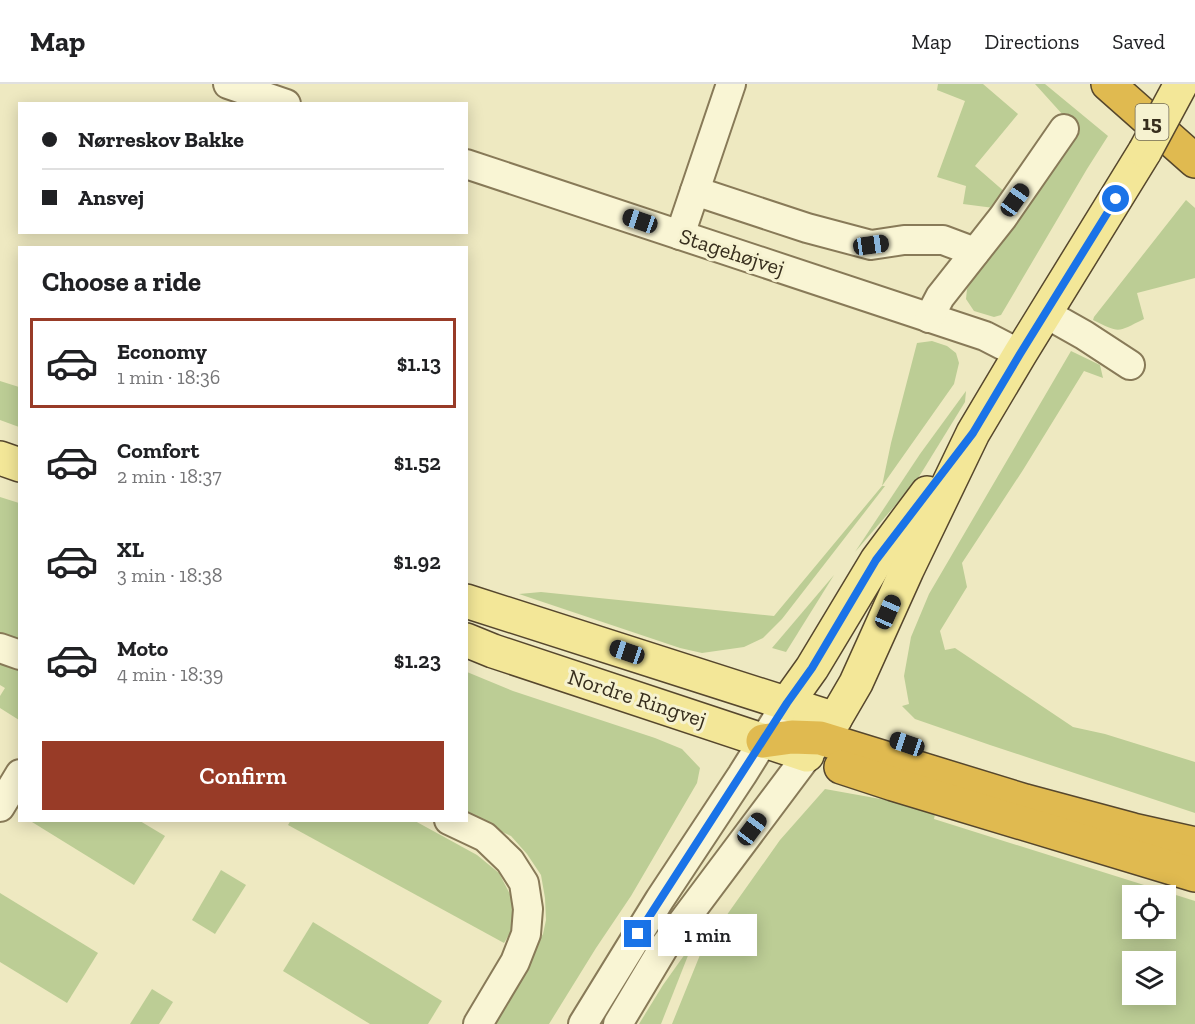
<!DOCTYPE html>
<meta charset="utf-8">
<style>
body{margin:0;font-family:"Zilla Slab",serif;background:#f6f6f6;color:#202124;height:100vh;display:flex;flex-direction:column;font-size:22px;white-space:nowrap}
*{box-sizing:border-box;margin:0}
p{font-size:20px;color:#757577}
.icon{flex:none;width:33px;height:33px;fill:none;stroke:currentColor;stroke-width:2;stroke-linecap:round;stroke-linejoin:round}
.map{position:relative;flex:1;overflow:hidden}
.sheet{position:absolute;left:18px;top:162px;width:450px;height:576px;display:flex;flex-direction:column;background:#fff;border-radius:0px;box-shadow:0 3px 15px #0003}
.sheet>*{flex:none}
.hud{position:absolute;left:18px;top:18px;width:450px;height:132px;border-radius:0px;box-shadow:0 3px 15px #0003;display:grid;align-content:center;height:132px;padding:0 24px;background:#fff}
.tools{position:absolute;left:1122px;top:801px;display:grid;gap:12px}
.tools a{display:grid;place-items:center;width:54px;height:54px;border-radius:0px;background:#fff;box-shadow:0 3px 15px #0003;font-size:30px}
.end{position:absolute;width:27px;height:27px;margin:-14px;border:8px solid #1a73e8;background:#fff;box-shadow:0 0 0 3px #fff}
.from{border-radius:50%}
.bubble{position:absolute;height:42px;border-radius:0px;background:#fff;box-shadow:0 3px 15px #0003;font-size:20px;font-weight:600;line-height:42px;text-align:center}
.car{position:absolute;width:18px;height:36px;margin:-18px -9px;border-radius:8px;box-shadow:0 0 4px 2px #0007;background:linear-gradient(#222 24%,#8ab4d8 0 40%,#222 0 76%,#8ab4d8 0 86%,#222 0)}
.hud b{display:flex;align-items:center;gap:21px;height:57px;font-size:22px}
.hud b+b{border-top:2px solid #e0e0e0}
.hud i{width:15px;height:15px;background:#202124}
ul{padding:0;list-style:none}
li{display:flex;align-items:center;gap:18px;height:90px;margin:0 12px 9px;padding:0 12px;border:3px solid transparent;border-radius:0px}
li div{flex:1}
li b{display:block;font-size:22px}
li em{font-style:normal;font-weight:600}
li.current{border-color:#983b27}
li>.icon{width:54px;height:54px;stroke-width:1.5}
h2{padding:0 24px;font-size:27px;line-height:72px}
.primary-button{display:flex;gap:12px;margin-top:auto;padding:12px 24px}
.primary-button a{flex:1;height:69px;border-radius:0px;background:#983b27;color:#fff;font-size:24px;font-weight:600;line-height:69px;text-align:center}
header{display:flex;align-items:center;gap:36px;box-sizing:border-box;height:84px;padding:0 30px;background:#fff;border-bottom:2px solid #e0e0e0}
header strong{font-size:28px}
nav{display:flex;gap:33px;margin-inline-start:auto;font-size:21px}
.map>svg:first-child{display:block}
</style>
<header>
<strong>Map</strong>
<nav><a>Map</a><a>Directions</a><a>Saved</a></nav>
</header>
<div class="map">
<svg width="1195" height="940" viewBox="0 0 1195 940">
<rect width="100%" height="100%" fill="#eee9c1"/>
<!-- green -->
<g fill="#bccd95" fill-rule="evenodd">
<polygon points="938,0 983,0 1018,30 975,82 1006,109 994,124 963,120 966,102 937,93 965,17 937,6"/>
<polygon points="1035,0 1045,0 1108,52 1087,85 1001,231 994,233 974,227 966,215 967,205 1072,41"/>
<path d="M1186,116L1195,124V194L1137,209L1144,235C1117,248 1121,250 1093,236L1094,233Z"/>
<polygon points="932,257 947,262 956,269 959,279 954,300 882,402 885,402 782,535 763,554 744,563 702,569 680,564 519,510 541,508 774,532 882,402 891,359 917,259"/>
<polygon points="1071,267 1100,281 1103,294 1084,287 1023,386 962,479 967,503 940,547 945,566 955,564 1073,643 1105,650 1195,678 1195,729 990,661 915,635 902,622 909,620 904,592 911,553 929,510"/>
<polygon points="0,297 19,303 19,343 0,336"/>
<polygon points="966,307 965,318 917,396 855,468 920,370"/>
<polygon points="0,413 19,419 19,560 0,554"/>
<polygon points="834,491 786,568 772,564"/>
<polygon points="0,579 19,586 19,636 0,624 0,612 5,604 0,601"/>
<polygon points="467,588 513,607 655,654 682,665 700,684 697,699 631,812 596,864 549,940 490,940 543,850 546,836 545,814 541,791 527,770 511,752 467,732"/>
<path d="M825,705L936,725L934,735L1195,817V940H672L702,866L780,756ZM1132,812H1166V844H1132ZM1132,878H1166V910H1132Z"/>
<polygon points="33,736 140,737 165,752 134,801 32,738"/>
<polygon points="291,736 415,737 477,771 499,789 512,814 517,838 504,859 288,741"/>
<polygon points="221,786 246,801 215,850 192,836"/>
<polygon points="0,809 98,869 67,919 0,878"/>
<polygon points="313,838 442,917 428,940 370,940 283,887"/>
<polygon points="690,863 689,869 661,940 639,940 663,901"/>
<polygon points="152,905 173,918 159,940 130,940"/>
</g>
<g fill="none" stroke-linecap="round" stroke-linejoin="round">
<defs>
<g id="minor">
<polyline points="228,0 286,20"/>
<polyline points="466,80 985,252 1020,270"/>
<polyline points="695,107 807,144 871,161 904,156 943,156 975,168"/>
<polyline points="680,151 731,0"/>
<polyline points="1045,229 1084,251 1130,281"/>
<polyline points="929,234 940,213 1003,133 1064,45"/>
<polyline points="0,564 20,571"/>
<polyline points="0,723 20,690"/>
<polyline points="449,736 485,753 510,777 524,799 528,825 526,850 515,878 478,940"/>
<polyline points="583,940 660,815 742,691 787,619"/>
<polyline points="618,940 664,863 819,656"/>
</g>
<g id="major">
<polyline points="0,374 20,381"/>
<polyline points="466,517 835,635"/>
<polyline points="466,556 493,567 807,671"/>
<polyline points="787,619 812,584 877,476 927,409"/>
<polyline points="835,635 856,599 907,486 973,349 1020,270 1145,67"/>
</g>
<g id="highway">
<polyline points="1108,0 1195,77"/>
<polyline points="763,657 792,653 820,654 1025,717 1133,746 1195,760"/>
<polyline points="841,683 893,700 1195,791"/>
</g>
</defs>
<!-- minor casing -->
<use href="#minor" stroke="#887a58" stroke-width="32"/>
<!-- major casing -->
<use href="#major" stroke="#56472d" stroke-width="36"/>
<!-- highway casing -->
<use href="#highway" stroke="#56472d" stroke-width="36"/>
<!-- minor -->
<use href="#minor" stroke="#f9f5d4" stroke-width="28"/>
<!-- major -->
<use href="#major" stroke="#f3e798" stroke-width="33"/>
<!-- highway -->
<use href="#highway" stroke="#e0ba50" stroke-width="33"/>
<defs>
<polyline id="major-bridge" points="1145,67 1181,0"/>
</defs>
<!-- major-bridge casing -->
<use href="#major-bridge" stroke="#56472d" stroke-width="36" stroke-linecap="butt"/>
<!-- major-bridge -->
<use href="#major-bridge" stroke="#f3e798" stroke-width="33"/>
</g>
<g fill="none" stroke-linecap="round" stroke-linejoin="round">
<!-- route -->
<polyline stroke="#1a73e8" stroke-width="8" points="638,850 787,619 812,584 876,476 973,349 1020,270 1116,115"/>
</g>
<g text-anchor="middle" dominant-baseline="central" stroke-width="6" stroke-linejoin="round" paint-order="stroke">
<!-- shield labels -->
<rect fill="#f6f2d0" stroke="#706953" stroke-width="1.5" x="1135.5" y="20" width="33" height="36" rx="4.5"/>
<g font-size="21" font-weight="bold" fill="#372e1d">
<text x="1152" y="38">15</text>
</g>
<!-- street labels -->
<g font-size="22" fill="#372e1d" stroke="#f6f2d0">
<text transform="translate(732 168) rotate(18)">Stagehøjvej</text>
<text transform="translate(637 614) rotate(18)">Nordre Ringvej</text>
</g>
</g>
</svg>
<div class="tools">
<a><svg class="icon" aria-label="locate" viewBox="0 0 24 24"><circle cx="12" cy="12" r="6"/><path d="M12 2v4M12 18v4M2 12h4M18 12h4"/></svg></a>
<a><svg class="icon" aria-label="layers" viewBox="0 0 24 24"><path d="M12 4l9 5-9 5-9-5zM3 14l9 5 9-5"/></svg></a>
</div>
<i class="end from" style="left:1116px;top:115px"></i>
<i class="end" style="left:638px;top:850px"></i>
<div class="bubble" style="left:658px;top:830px;width:99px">1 min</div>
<i class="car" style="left:1015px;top:116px;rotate:35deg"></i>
<i class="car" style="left:640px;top:137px;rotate:289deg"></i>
<i class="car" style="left:871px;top:161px;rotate:82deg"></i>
<i class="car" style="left:888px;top:528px;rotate:24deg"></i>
<i class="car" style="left:627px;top:568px;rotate:289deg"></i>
<i class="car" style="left:907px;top:660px;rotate:289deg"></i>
<i class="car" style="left:752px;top:745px;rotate:37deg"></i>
<div class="hud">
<b><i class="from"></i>Nørreskov Bakke</b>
<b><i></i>Ansvej</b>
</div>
<section class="sheet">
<h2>Choose a ride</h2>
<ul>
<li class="current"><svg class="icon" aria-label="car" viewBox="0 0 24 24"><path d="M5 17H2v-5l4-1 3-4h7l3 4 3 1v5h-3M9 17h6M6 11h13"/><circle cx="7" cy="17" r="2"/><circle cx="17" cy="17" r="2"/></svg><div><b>Economy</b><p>1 min · 18:36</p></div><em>$1.13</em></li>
<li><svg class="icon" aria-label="car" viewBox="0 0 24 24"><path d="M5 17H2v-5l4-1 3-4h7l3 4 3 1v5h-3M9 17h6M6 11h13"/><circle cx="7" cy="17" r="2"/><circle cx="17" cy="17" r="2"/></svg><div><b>Comfort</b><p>2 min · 18:37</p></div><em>$1.52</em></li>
<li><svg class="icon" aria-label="car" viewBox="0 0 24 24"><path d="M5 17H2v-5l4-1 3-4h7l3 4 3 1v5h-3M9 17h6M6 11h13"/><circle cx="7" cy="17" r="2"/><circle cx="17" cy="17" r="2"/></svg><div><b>XL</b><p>3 min · 18:38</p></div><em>$1.92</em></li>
<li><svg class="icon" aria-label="car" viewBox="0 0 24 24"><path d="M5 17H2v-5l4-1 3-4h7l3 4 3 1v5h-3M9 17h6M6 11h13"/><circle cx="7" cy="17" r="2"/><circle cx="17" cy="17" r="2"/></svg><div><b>Moto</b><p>4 min · 18:39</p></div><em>$1.23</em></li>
</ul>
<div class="primary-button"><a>Confirm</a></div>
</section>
</div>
